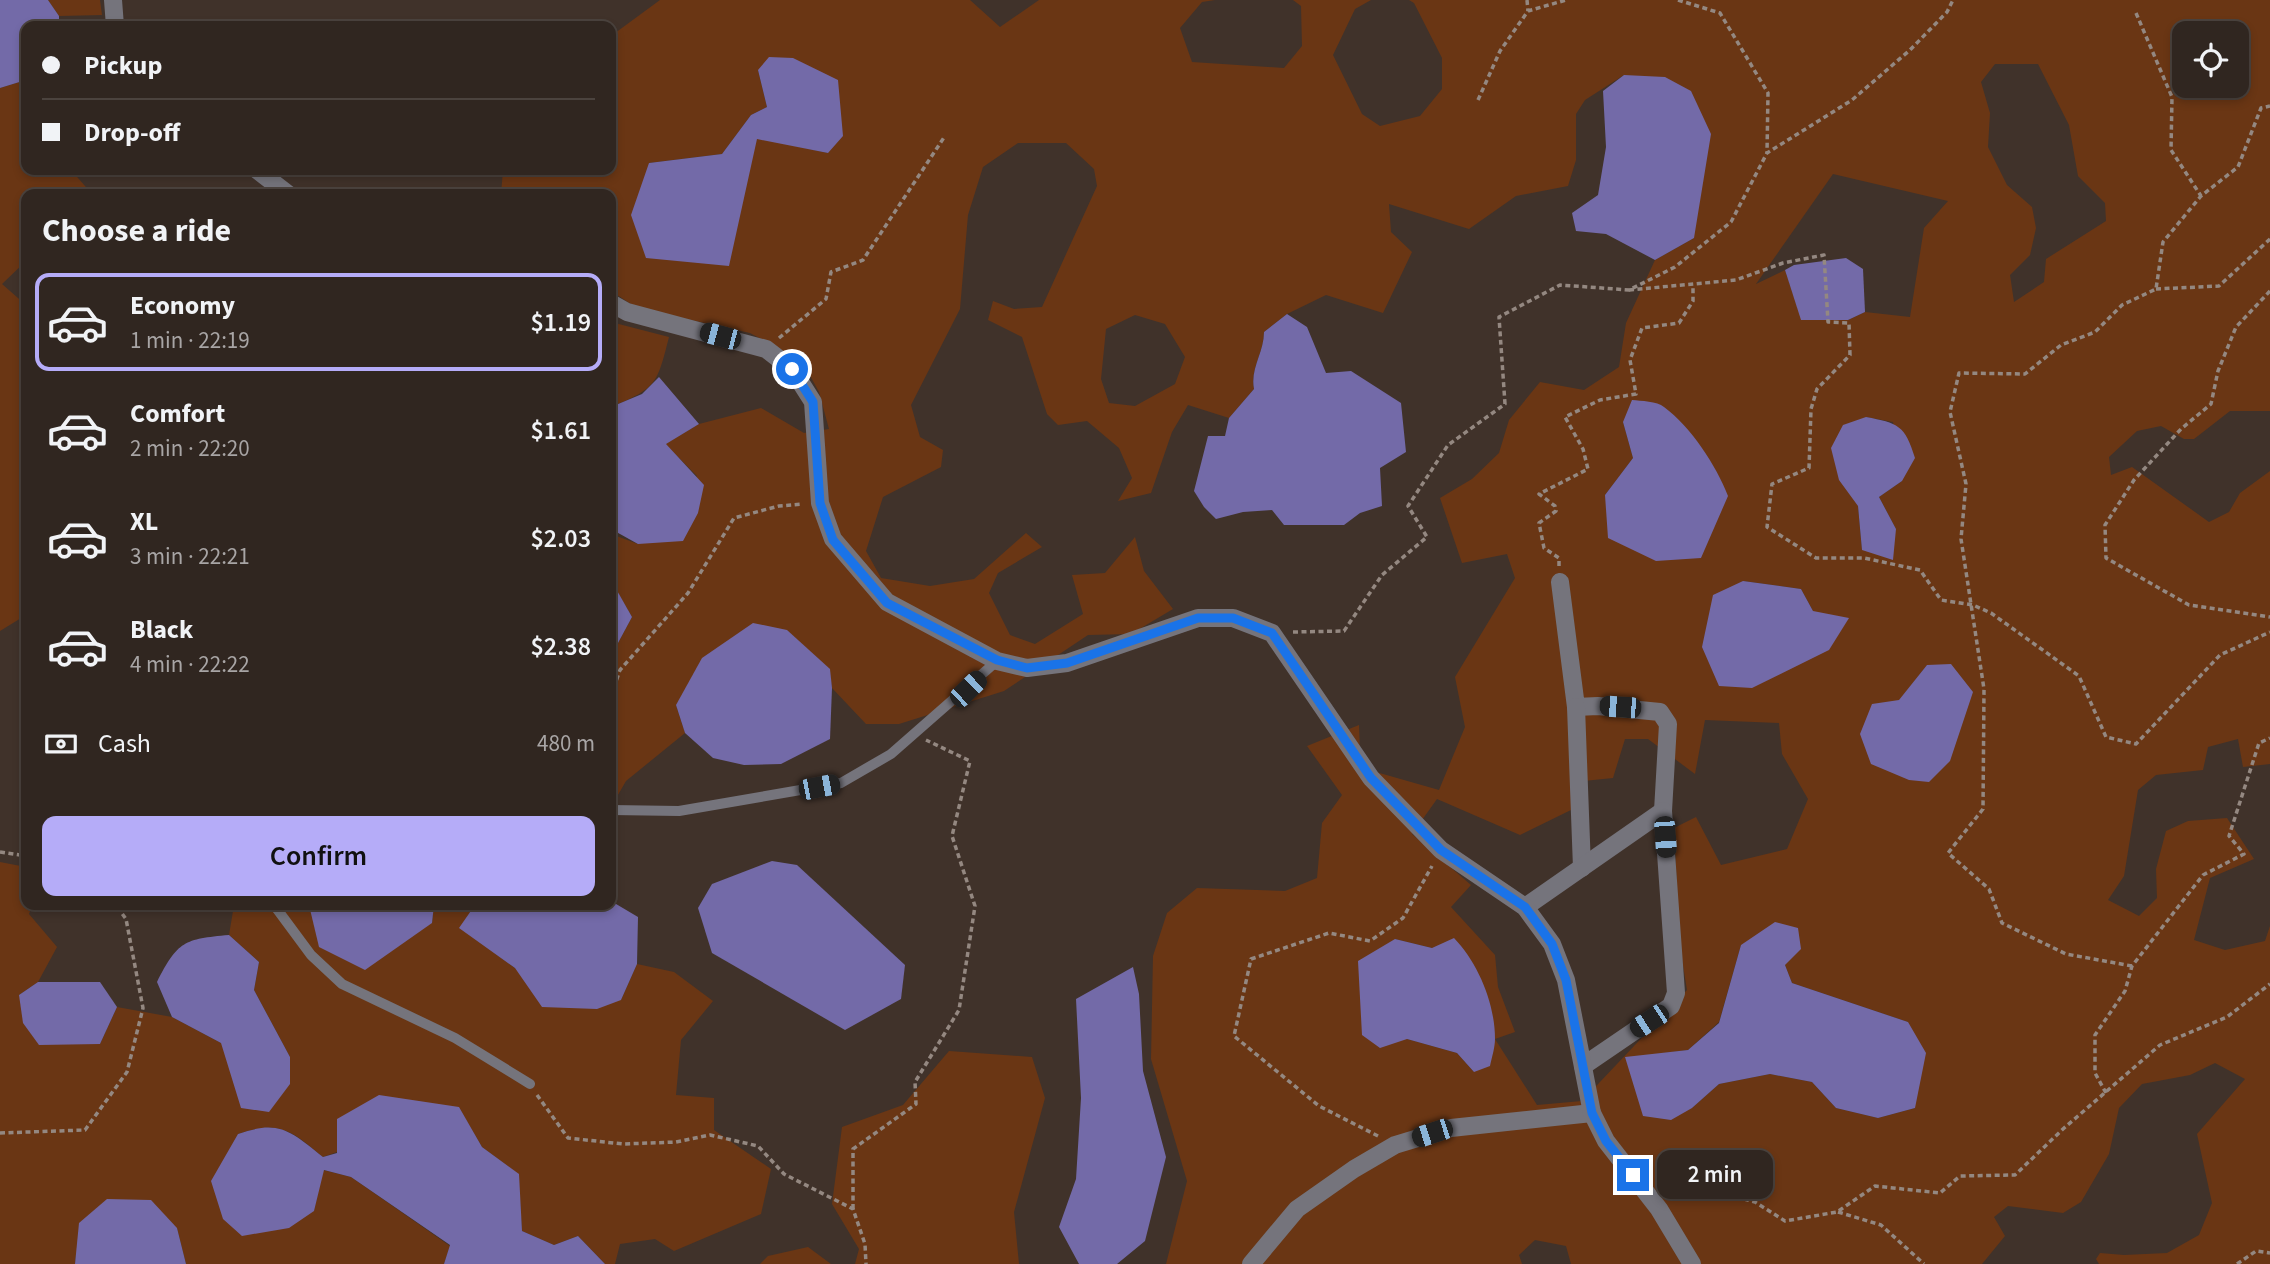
<!DOCTYPE html>
<meta charset="utf-8">
<style>
body{margin:0;font-family:"Source Sans 3",sans-serif;background:#382e29;color:#f1f3f6;height:100vh;display:flex;flex-direction:column;font-size:26px;white-space:nowrap}
*{box-sizing:border-box;margin:0}
p{font-size:23px;color:#a8a5a5}
.icon{flex:none;width:38px;height:38px;fill:none;stroke:currentColor;stroke-width:2;stroke-linecap:round;stroke-linejoin:round}
.map{position:relative;flex:1;overflow:hidden}
.drawer{position:absolute;left:21px;top:189px;width:595px;height:721px;display:flex;flex-direction:column;background:#302620;border-radius:14px;box-shadow:0 4px 10px #0003,0 0 0 2px #4b433e}
.drawer>*{flex:none}
.guide{position:absolute;left:21px;top:21px;width:595px;height:154px;border-radius:14px;box-shadow:0 4px 10px #0003,0 0 0 2px #4b433e;display:grid;align-content:center;height:154px;padding:0 21px;background:#302620}
.controls{position:absolute;left:2172px;top:21px;display:grid;gap:14px}
.controls a{display:grid;place-items:center;width:77px;height:77px;border-radius:14px;background:#302620;box-shadow:0 4px 10px #0003,0 0 0 2px #4b433e;font-size:35px}
.end{position:absolute;width:32px;height:32px;margin:-16px;border:9px solid #1a73e8;background:#fff;box-shadow:0 0 0 4px #fff}
.from{border-radius:50%}
.bubble{position:absolute;height:49px;border-radius:14px;background:#302620;box-shadow:0 4px 10px #0003,0 0 0 2px #4b433e;font-size:23px;font-weight:600;line-height:49px;text-align:center}
.car{position:absolute;width:21px;height:42px;margin:-21px -10px;border-radius:9px;box-shadow:0 0 5px 2px #0007;background:linear-gradient(#222 24%,#8ab4d8 0 40%,#222 0 76%,#8ab4d8 0 86%,#222 0)}
.guide b{display:flex;align-items:center;gap:24px;height:66px;font-size:26px}
.guide b+b{border-top:2px solid #4b433e}
.guide i{width:18px;height:18px;background:#f1f3f6}
ul{padding:0;list-style:none}
li{display:flex;align-items:center;gap:21px;height:98px;margin:0 14px 10px;padding:0 7px;border:4px solid transparent;border-radius:14px}
li div{flex:1}
li b{display:block;font-size:26px}
li em{font-style:normal;font-weight:600}
li.selected{border-color:#b5acf8}
li>.icon{width:63px;height:63px;stroke-width:1.5}
h2{padding:0 21px;font-size:32px;line-height:84px}
.pay{display:flex;align-items:center;gap:18px;height:77px;padding:0 21px;font-size:26px}
.pay p{margin-inline-start:auto}
.action{display:flex;gap:14px;margin-top:auto;padding:14px 21px}
.action a{flex:1;height:80px;border-radius:14px;background:#b5acf8;color:#111;font-size:28px;font-weight:600;line-height:80px;text-align:center}
.map>svg:first-child{display:block}
</style>
<div class="map">
<svg width="2270" height="1264" viewBox="0 0 2270 1264">
<rect width="100%" height="100%" fill="#40322a"/>
<!-- green -->
<g fill="#6a3614" fill-rule="evenodd">
<polygon points="48,0 100,0 102,15 59,16"/>
<path d="M660,0H970L1000,27L1039,0H1215L1202,2L1180,28L1192,62L1284,68L1302,46L1301,6L1293,0H1371L1355,9L1333,55L1362,114L1380,126L1420,116L1442,89V58L1414,3L1409,0H2270V411H2230L2194,439H2184L2161,426L2137,431L2109,457L2111,475L2132,467L2209,522L2229,512L2240,493L2270,471V764L2243,767L2238,739L2208,747L2203,770L2156,775L2138,790L2124,876L2108,900L2139,916L2157,898L2156,869L2166,831L2188,821L2227,818L2254,859L2210,878L2194,940L2225,950L2265,941L2270,926V1264H2099L2096,1259L2100,1253L2124,1255L2167,1253L2199,1235L2212,1203L2197,1134L2245,1079L2215,1063L2190,1075L2142,1084L2119,1108L2109,1154L2081,1202L2063,1213L2008,1206L1994,1217L2005,1236L1982,1264H1571L1566,1246L1535,1240L1519,1255L1522,1264H1166L1187,1181L1151,1059L1153,956L1167,913L1197,888L1285,891L1317,878L1322,823L1342,795L1307,746L1359,725L1360,752L1376,772L1439,790L1465,727L1455,677L1515,578L1507,554L1462,563L1440,498L1472,479L1499,453L1509,420L1540,382L1584,390L1619,367L1626,323L1655,260L1694,238L1624,75L1585,100L1576,114V160L1568,186L1516,196L1469,229L1389,204L1391,232L1412,252L1383,313L1326,295L1287,314L1264,332C1264,353 1250,368 1254,389L1229,418L1188,405L1172,432L1151,493L1118,501L1132,478L1119,448L1087,421L1058,425L1047,414L1022,337L988,320L993,301L1014,309L1042,307L1097,186L1094,169L1066,143H1018L983,167L968,215L960,309L911,405L920,437L943,450L941,467L883,497L866,551L881,578L930,586L974,579L1026,533L1042,547L998,573L989,593L1010,635L1035,644L1083,614L1072,575L1105,573L1135,537L1144,571L1173,609L1131,634L1088,635L1004,691L899,724H866L832,688L829,669L676,705L685,733L626,781L611,807V656L632,617L615,588H611V534L638,544L697,476L665,444L699,424L761,408L804,433L829,429L819,392L802,361L750,333L637,308L611,291V194H501L503,170H611V36ZM2184,33H2236V86H2184ZM1995,64H2038L2069,125L2078,176L2105,203L2106,221L2046,259L2044,282L2014,302L2010,275L2030,255L2036,228L2032,207L2007,185L1988,147L1990,113L1981,82ZM758,70L828,153L757,138L646,258L649,163L722,154L751,115L767,107ZM1833,174L1948,201L1924,228L1910,317L1865,312L1848,320H1802L1785,270L1756,284ZM1135,315L1165,324L1185,357L1175,384L1135,406L1109,403L1101,379L1106,329ZM1866,417L1893,422L1902,481L1879,497L1896,529L1862,550L1858,506ZM1623,422L1701,558L1605,495L1633,458ZM1743,581L1801,589L1813,611ZM1927,665L1871,764L1899,701ZM1705,720L1779,723L1782,754L1808,799L1787,849L1721,865L1696,817L1674,828L1680,947L1687,990L1582,1101L1537,1105L1495,1039L1515,1032L1498,987L1495,955L1451,907L1471,885L1412,834L1437,799L1520,835L1571,810L1574,782L1613,778L1625,739H1648L1695,774ZM1395,939L1432,948L1474,1072L1457,1053L1407,1039ZM1741,945L1785,965L1792,983L1908,1022L1915,1108L1878,1118L1836,1108L1812,1082L1770,1074L1719,1084L1692,1108L1625,1058L1688,1050L1719,1022Z"/>
<polygon points="26,80 26,170 71,170 92,194 26,194 26,261 2,284 26,305 26,615 0,631 0,88"/>
<path d="M611,322L669,337C657,384 657,388 611,407Z"/>
<path d="M0,862L26,867V905H32L29,914L57,947L38,982L19,995L100,1044L117,1007L172,1017L221,1043L290,1057L254,990L259,962L229,935L234,905H309L308,908L432,923L434,905H475L460,928L515,968L621,1000L637,964L674,972L713,1001L681,1040L676,1095L714,1098V1130L771,1169L761,1214L674,1251L655,1239L620,1244L615,1264H605L578,1236L554,1245L522,1231L518,1174L482,1147L459,1108L323,1157C291,1130 279,1120 238,1134L314,1211L323,1170L351,1177L450,1246L444,1264H186L177,1228L76,1254L75,1264H0Z"/>
<polygon points="949,1051 1032,1057 1045,1098 1014,1212 1019,1264 855,1264 859,1249 832,1204 842,1127 903,1105"/>
<polygon points="808,1247 831,1264 760,1264 768,1256"/>
</g>
<!-- water -->
<g fill="#736aa8">
<polygon points="0,0 48,0 59,16 59,26 26,26 26,80 0,88"/>
<polygon points="769,57 793,58 838,80 843,136 828,153 757,139 729,266 646,258 631,215 649,163 722,154 751,115 767,107 758,70"/>
<polygon points="1624,75 1665,77 1691,91 1711,134 1694,238 1655,260 1606,234 1576,231 1572,213 1598,195 1606,147 1603,91"/>
<polygon points="1846,258 1863,269 1865,312 1848,320 1801,320 1785,270 1794,265"/>
<path d="M1287,314L1307,327L1326,373L1351,371L1401,403L1406,452L1380,468L1382,506L1360,513L1344,525H1284L1272,510L1243,512L1216,519L1204,507L1194,491L1208,436H1225L1229,418L1254,389C1250,368 1264,353 1264,332Z"/>
<polygon points="659,377 699,424 666,444 704,485 698,513 683,541 638,544 611,529 611,407 642,394"/>
<path d="M1632,400C1641,401 1657,401 1664,407C1691,427 1716,465 1728,496L1701,558L1656,561L1608,538L1605,495L1633,458L1623,422Z"/>
<path d="M1866,417C1898,423 1905,425 1915,458L1902,481L1879,497L1896,529L1893,560L1862,550L1858,506L1839,480L1831,448L1843,425Z"/>
<polygon points="1743,581 1801,589 1813,611 1849,618 1829,650 1752,688 1719,686 1702,647 1713,595"/>
<polygon points="615,587 632,617 611,656 611,588"/>
<polygon points="753,623 787,630 830,669 832,688 830,739 781,764 744,765 713,758 685,733 676,705 702,658"/>
<polygon points="1951,664 1973,692 1950,761 1929,782 1909,780 1871,764 1860,734 1872,704 1899,700 1927,665"/>
<polygon points="772,861 797,865 905,965 901,999 845,1030 712,953 698,908 712,884"/>
<polygon points="611,901 638,917 637,964 621,1000 597,1009 542,1007 515,968 459,928 475,905 611,905"/>
<polygon points="309,905 434,905 432,923 365,970 319,947"/>
<polygon points="1775,922 1798,928 1801,949 1785,965 1792,983 1908,1022 1926,1053 1915,1108 1878,1118 1836,1108 1812,1082 1770,1074 1719,1084 1692,1108 1671,1120 1643,1116 1625,1057 1688,1050 1719,1023 1741,945"/>
<path d="M229,935L259,962L254,990L290,1057V1084L269,1112L241,1108L221,1043L172,1017L157,982C178,941 184,939 229,935Z"/>
<path d="M1454,938C1478,963 1495,1003 1495,1039C1495,1047 1492,1057 1490,1066L1474,1072L1457,1053L1407,1039L1380,1048L1362,1035L1358,961L1395,939L1432,948Z"/>
<polygon points="1133,967 1139,994 1143,1071 1166,1157 1145,1241 1117,1264 1079,1264 1059,1227 1076,1179 1081,1098 1076,999"/>
<polygon points="38,982 100,982 117,1007 100,1044 39,1045 23,1023 19,995"/>
<path d="M379,1095L459,1107L482,1147L519,1174L522,1231L554,1245L578,1236L605,1264H444L450,1245L351,1177L324,1170L314,1211L289,1228L242,1236L223,1219L211,1181L238,1134C280,1119 291,1132 323,1157L337,1153V1119Z"/>
<polygon points="107,1199 151,1200 177,1228 186,1264 75,1264 79,1223"/>
</g>
<g fill="none" stroke-linecap="round" stroke-linejoin="round">
<!-- path -->
<g stroke="#948881" stroke-width="3.5" stroke-dasharray="5 3.5" stroke-linecap="butt">
<polyline points="1527,0 1528,11"/>
<polyline points="1678,0 1720,13 1768,93 1767,153"/>
<polyline points="2136,13 2172,97 2171,150 2201,196"/>
<polyline points="1478,100 1500,51 1528,11 1566,0"/>
<polyline points="2156,289 2219,286 2270,239"/>
<polyline points="1629,290 1736,280 1783,263 1824,255 1828,322 1849,323 1850,355 1817,389 1811,409 1809,468 1772,484 1767,527 1816,558 1864,558 1920,570 1941,600 1973,605 1991,613 2079,676 2106,737 2136,744 2220,655 2270,632"/>
<polyline points="2270,291 2236,327 2218,371 2211,404 2181,429 2134,480 2105,525 2106,558 2189,605 2270,617"/>
<polyline points="779,338 826,299 831,272 863,260 945,136"/>
<polyline points="1559,566 1559,558 1544,548 1539,523 1556,511 1555,506 1539,494 1588,469 1583,449 1565,417 1600,400 1636,394 1630,360 1642,328 1679,323 1693,301 1693,285"/>
<polyline points="1293,632 1344,631 1382,575 1427,537 1408,506 1448,445 1505,404 1499,317 1560,285 1629,290 1675,267 1731,222 1767,153 1852,100 1910,50 1947,12 1953,0"/>
<polyline points="611,671 620,670"/>
<polyline points="611,696 620,670 688,593 734,518 779,506 803,504"/>
<polyline points="0,852 26,856"/>
<polyline points="2132,966 2066,954 2002,923 1989,889 1948,853 1983,809 1984,689 1961,539 1966,484 1950,412 1959,373 2025,374 2061,345 2095,332 2122,305 2156,289 2163,242 2201,196 2238,167 2261,108 2270,106"/>
<polyline points="2106,1093 2095,1073 2095,1035 2125,991 2132,966 2203,875 2244,854 2229,836 2259,743 2270,738"/>
<polyline points="537,1095 568,1138 623,1144 676,1142 710,1135 758,1146 784,1174 853,1209 865,1244 866,1264"/>
<polyline points="0,1133 85,1130 127,1072 143,1008 126,919 116,905"/>
<polyline points="1378,1136 1319,1106 1234,1036 1251,959 1329,933 1370,941 1403,918 1432,866"/>
<polyline points="1668,1196 1679,1182 1755,1202 1785,1221 1837,1212 1875,1186 1940,1193 1960,1176 2015,1175 2063,1129 2160,1045 2227,1017 2270,984"/>
<polyline points="853,1209 853,1149 916,1104 915,1082 959,1010 975,906 952,836 970,761 926,740"/>
<polyline points="1838,1212 1881,1225 1924,1264"/>
<polyline points="2237,1264 2256,1251 2270,1253"/>
</g>
<!-- service -->
<g stroke="#75747c" stroke-width="10">
<polyline points="611,810 679,811 841,783 891,754 997,661"/>
<polyline points="274,905 311,955 342,984 455,1038 530,1084"/>
</g>
<!-- minor -->
<g stroke="#75747c" stroke-width="18">
<polyline points="1560,582 1576,707 1598,706 1660,712 1668,724 1663,811 1676,993 1671,1006 1583,1066"/>
<polyline points="1576,707 1582,868"/>
<polyline points="1525,907 1663,811"/>
<polyline points="1251,1264 1297,1209 1354,1169 1395,1145 1451,1128 1592,1113"/>
</g>
<!-- tertiary -->
<g stroke="#75747c" stroke-width="18">
<polyline points="113,0 115,26"/>
<polyline points="257,170 288,194"/>
<polyline points="611,303 627,312 766,349 792,369 813,402 820,503 833,539 887,602 997,661 1027,668 1067,663 1198,618 1233,618 1272,633 1371,778 1441,850 1525,907 1552,944 1566,980 1592,1113 1606,1141 1659,1209 1692,1264"/>
</g>
</g>
<g fill="none" stroke-linecap="round" stroke-linejoin="round">
<!-- route -->
<polyline stroke="#1a73e8" stroke-width="9" points="792,369 813,402 820,503 833,540 887,603 997,660 1027,668 1067,663 1198,618 1233,618 1272,633 1371,778 1441,850 1525,907 1552,944 1566,980 1592,1113 1606,1141 1633,1175"/>
</g>
</svg>
<div class="controls">
<a><svg class="icon" aria-label="locate" viewBox="0 0 24 24"><circle cx="12" cy="12" r="6"/><path d="M12 2v4M12 18v4M2 12h4M18 12h4"/></svg></a>
</div>
<i class="end from" style="left:792px;top:369px"></i>
<i class="end" style="left:1633px;top:1175px"></i>
<div class="bubble" style="left:1657px;top:1150px;width:116px">2 min</div>
<i class="car" style="left:720px;top:336px;rotate:285deg"></i>
<i class="car" style="left:968px;top:689px;rotate:46deg"></i>
<i class="car" style="left:1620px;top:707px;rotate:274deg"></i>
<i class="car" style="left:819px;top:787px;rotate:79deg"></i>
<i class="car" style="left:1665px;top:837px;rotate:176deg"></i>
<i class="car" style="left:1649px;top:1021px;rotate:237deg"></i>
<i class="car" style="left:1432px;top:1133px;rotate:252deg"></i>
<div class="guide">
<b><i class="from"></i>Pickup</b>
<b><i></i>Drop-off</b>
</div>
<section class="drawer">
<h2>Choose a ride</h2>
<ul>
<li class="selected"><svg class="icon" aria-label="car" viewBox="0 0 24 24"><path d="M5 17H2v-5l4-1 3-4h7l3 4 3 1v5h-3M9 17h6M6 11h13"/><circle cx="7" cy="17" r="2"/><circle cx="17" cy="17" r="2"/></svg><div><b>Economy</b><p>1 min · 22:19</p></div><em>$1.19</em></li>
<li><svg class="icon" aria-label="car" viewBox="0 0 24 24"><path d="M5 17H2v-5l4-1 3-4h7l3 4 3 1v5h-3M9 17h6M6 11h13"/><circle cx="7" cy="17" r="2"/><circle cx="17" cy="17" r="2"/></svg><div><b>Comfort</b><p>2 min · 22:20</p></div><em>$1.61</em></li>
<li><svg class="icon" aria-label="car" viewBox="0 0 24 24"><path d="M5 17H2v-5l4-1 3-4h7l3 4 3 1v5h-3M9 17h6M6 11h13"/><circle cx="7" cy="17" r="2"/><circle cx="17" cy="17" r="2"/></svg><div><b>XL</b><p>3 min · 22:21</p></div><em>$2.03</em></li>
<li><svg class="icon" aria-label="car" viewBox="0 0 24 24"><path d="M5 17H2v-5l4-1 3-4h7l3 4 3 1v5h-3M9 17h6M6 11h13"/><circle cx="7" cy="17" r="2"/><circle cx="17" cy="17" r="2"/></svg><div><b>Black</b><p>4 min · 22:22</p></div><em>$2.38</em></li>
</ul>
<div class="pay"><svg class="icon" aria-label="cash" viewBox="0 0 24 24"><path d="M3 7h18v10H3z"/><circle cx="12" cy="12" r="2"/></svg>Cash<p>480 m</p></div>
<div class="action"><a>Confirm</a></div>
</section>
</div>
